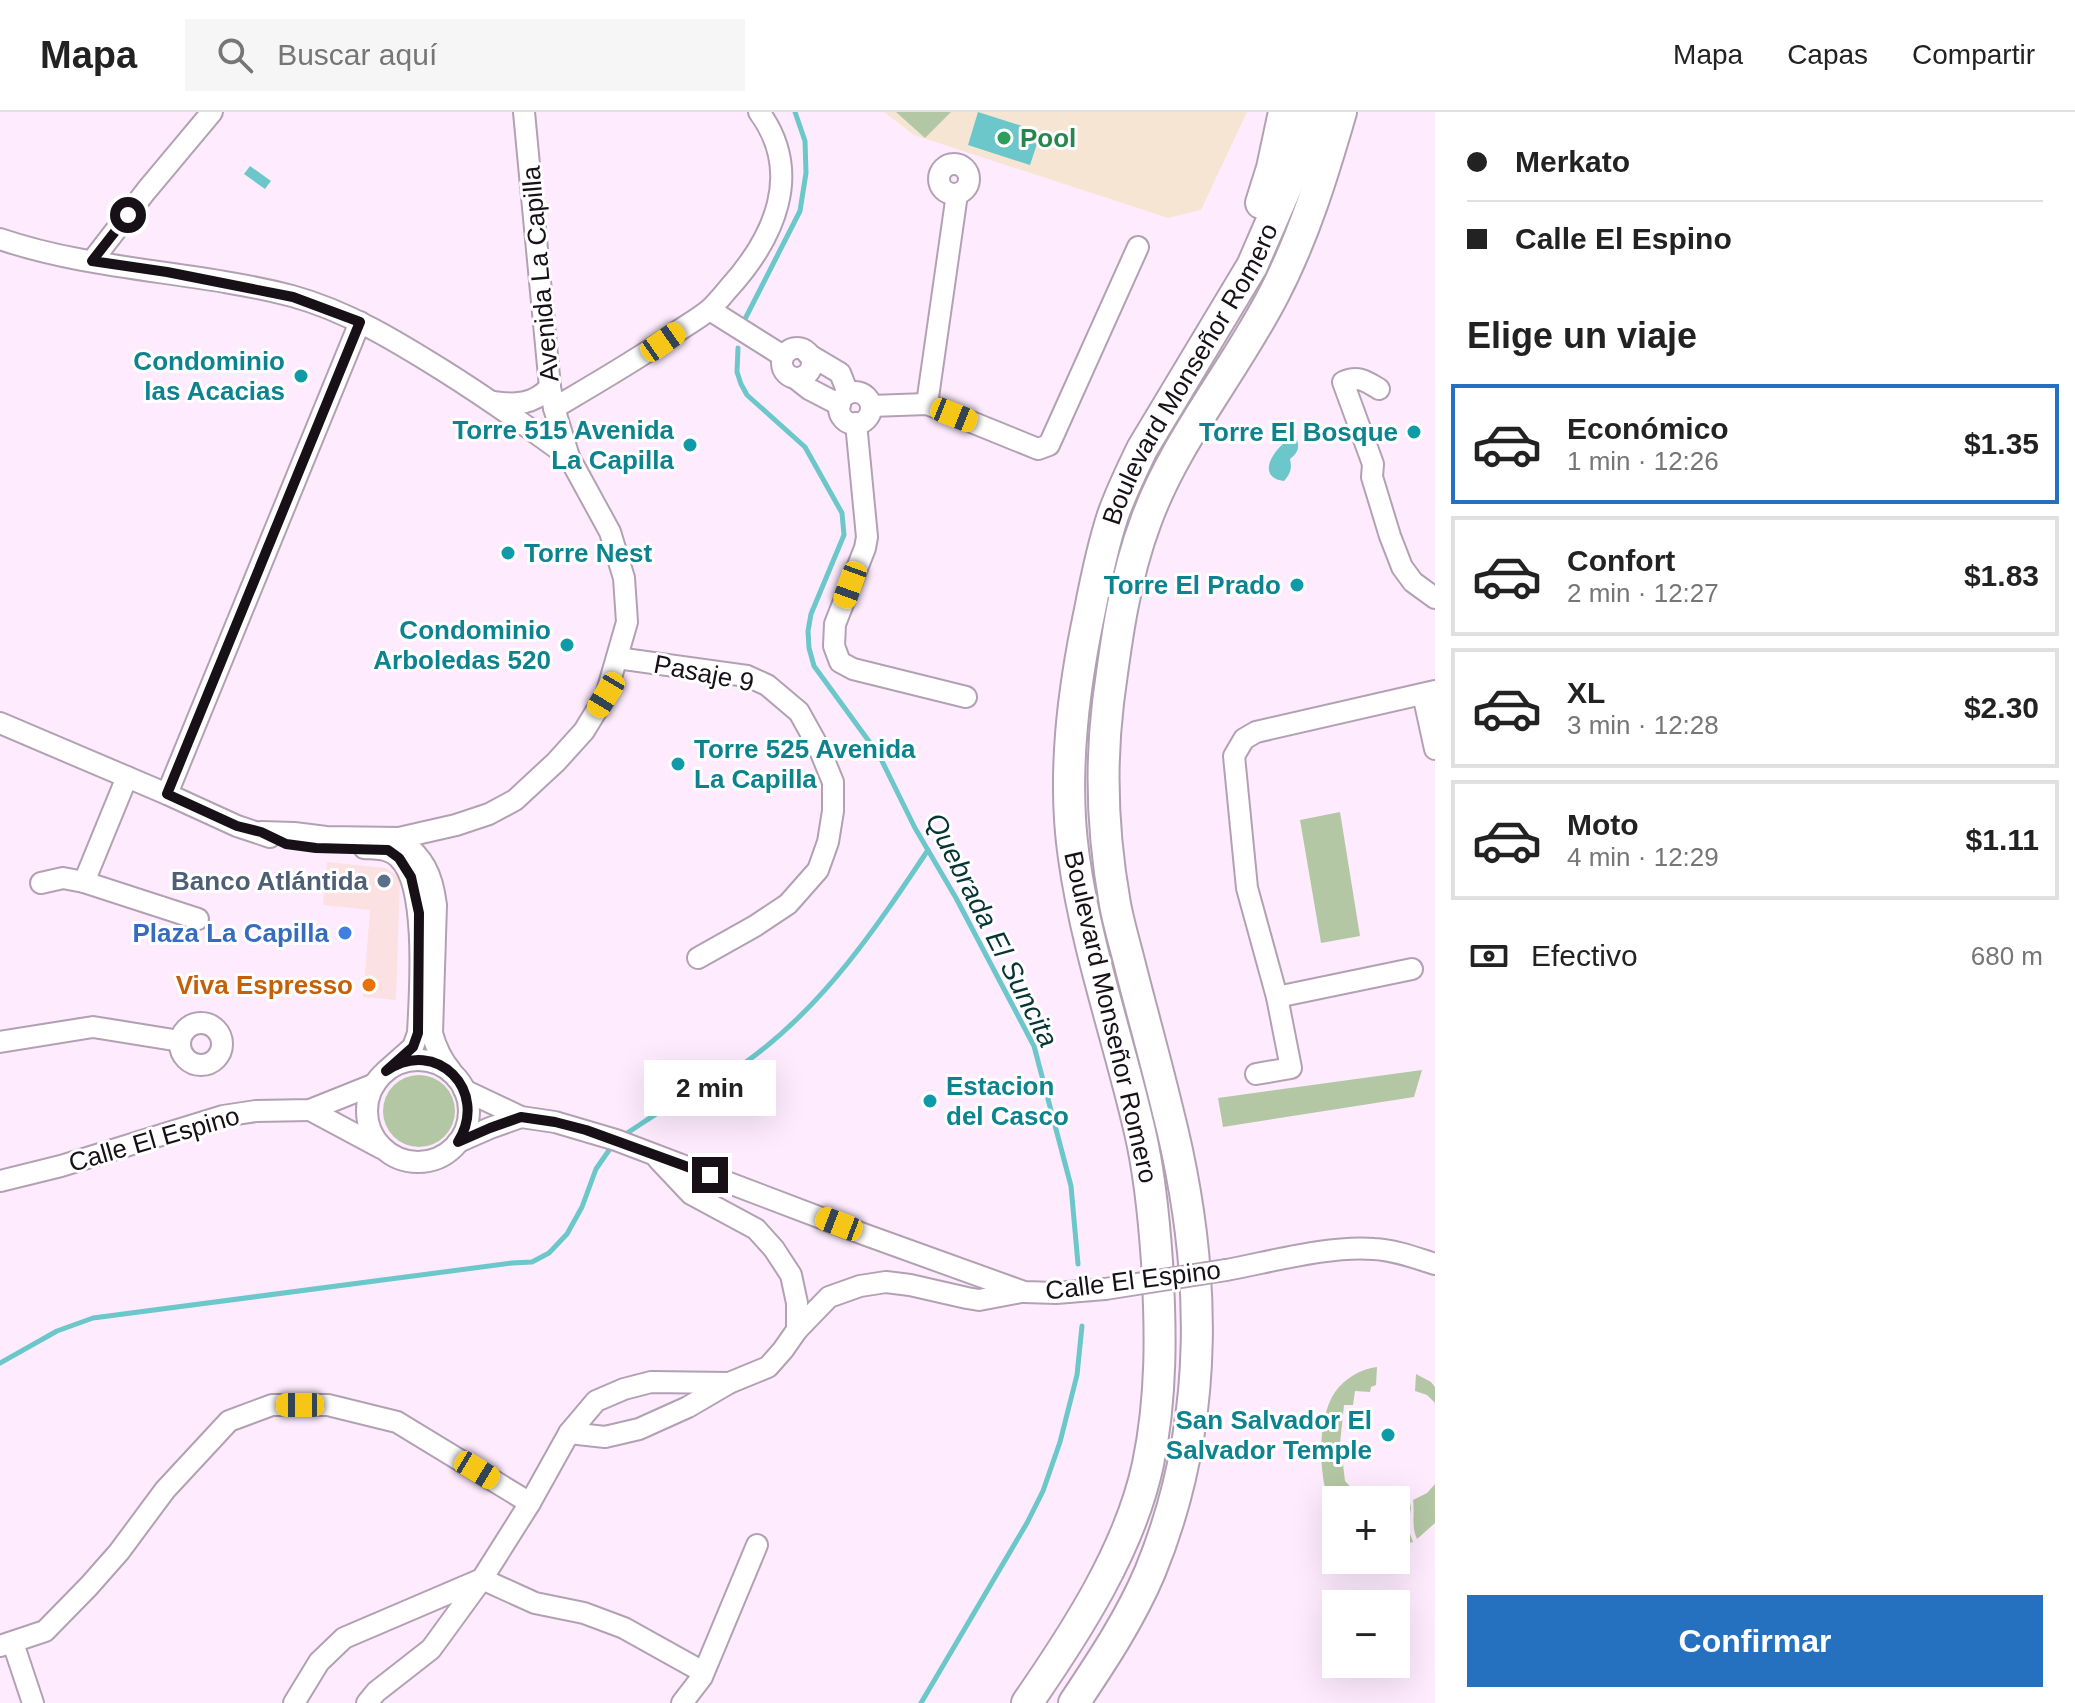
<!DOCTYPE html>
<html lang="es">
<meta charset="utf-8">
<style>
body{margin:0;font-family:Arial,sans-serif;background:#f6f6f6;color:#222;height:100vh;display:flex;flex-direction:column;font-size:30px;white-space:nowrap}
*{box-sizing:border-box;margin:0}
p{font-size:26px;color:#767676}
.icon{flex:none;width:44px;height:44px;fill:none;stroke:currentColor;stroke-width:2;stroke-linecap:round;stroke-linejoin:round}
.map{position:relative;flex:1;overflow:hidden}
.details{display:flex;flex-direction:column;background:#fff;width:640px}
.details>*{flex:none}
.guide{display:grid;align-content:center;height:176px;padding:0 32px;background:#fff}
.fabs{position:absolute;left:1322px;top:1374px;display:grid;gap:16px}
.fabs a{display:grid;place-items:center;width:88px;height:88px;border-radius:0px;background:#fff;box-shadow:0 8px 32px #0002;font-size:40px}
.end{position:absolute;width:36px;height:36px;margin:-18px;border:10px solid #171117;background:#fff;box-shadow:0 0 0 4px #fff}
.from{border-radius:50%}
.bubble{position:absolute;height:56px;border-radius:0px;background:#fff;box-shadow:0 8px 32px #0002;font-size:26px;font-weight:600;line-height:56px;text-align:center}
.car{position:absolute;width:24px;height:48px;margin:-24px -12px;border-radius:10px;box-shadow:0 0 6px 2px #0007;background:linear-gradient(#f5c518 24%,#345 0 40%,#f5c518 0 76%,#345 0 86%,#f5c518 0)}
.guide b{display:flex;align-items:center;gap:28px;height:76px;font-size:30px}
.guide b+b{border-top:2px solid #e0e0e0}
.guide i{width:20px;height:20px;background:#222}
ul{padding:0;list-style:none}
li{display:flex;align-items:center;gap:24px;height:120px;margin:0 16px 12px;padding:0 16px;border:4px solid #e0e0e0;border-radius:0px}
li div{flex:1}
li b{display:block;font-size:30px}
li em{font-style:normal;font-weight:600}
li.active{border-color:#2571c0}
li>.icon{width:72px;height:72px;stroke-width:1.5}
h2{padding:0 32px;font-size:36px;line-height:96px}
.pay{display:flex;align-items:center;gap:20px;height:88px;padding:0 32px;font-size:30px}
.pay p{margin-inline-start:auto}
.button{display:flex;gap:16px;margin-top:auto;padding:16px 32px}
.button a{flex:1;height:92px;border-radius:0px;background:#2571c0;color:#fff;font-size:32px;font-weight:600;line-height:92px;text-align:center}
header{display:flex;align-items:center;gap:48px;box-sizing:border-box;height:112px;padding:0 40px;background:#fff;border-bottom:2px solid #e0e0e0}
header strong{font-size:38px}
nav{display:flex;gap:44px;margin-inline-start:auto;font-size:28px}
.search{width:560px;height:72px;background:#f6f6f6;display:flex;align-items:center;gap:20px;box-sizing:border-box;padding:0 28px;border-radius:0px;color:#767676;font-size:30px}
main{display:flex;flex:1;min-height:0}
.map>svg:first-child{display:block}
</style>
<header>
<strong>Mapa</strong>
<div class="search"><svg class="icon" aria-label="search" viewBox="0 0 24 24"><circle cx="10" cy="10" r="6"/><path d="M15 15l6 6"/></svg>Buscar aquí</div>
<nav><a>Mapa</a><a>Capas</a><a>Compartir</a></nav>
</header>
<main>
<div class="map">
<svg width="1435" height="1591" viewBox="0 0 1435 1591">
<rect width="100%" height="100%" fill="#feecfe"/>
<!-- commercial -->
<polygon fill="#fce1e2" points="327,750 386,756 400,766 396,888 363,885 370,798 323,793"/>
<!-- education -->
<polygon fill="#f7e5d4" points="884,0 1247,0 1201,98 1168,106 914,23"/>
<!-- green -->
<g fill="#b3c7a4">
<polygon points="896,0 951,0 925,26"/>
<polygon points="1340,700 1360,824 1321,831 1300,708"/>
<polygon points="1422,958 1414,985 1223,1015 1218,986"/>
<circle cx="419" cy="999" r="36"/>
<path d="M1377,1255L1376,1273L1371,1275L1370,1280L1355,1279L1353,1293H1344L1338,1351L1343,1352L1345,1369L1357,1382L1355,1388H1336V1406C1318,1376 1315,1309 1335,1280C1345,1266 1361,1257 1377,1255Z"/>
<polygon points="1416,1262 1431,1270 1435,1275 1435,1291 1427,1283 1415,1279"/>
<path d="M1435,1372V1411L1417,1427C1411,1414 1415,1402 1413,1388L1427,1381Z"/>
<polygon points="1409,1385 1411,1396 1408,1416 1413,1430 1396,1434 1395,1388"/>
</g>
<!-- water -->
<g fill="#6bc7c9">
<polygon points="978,0 1041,20 1030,53 968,33"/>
<polygon points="250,54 271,69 265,77 244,62"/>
<path d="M1291,326L1297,328C1300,337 1297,341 1290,347C1292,356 1291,361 1284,369C1254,365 1275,335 1291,326Z"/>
</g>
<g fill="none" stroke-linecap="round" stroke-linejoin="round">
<!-- stream -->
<g stroke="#6bc7c9" stroke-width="5">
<polyline points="743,211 800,99 806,61 805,29 795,0"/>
<polyline points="738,236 737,260 741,272 747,283 805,335 842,401 844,423 811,502 808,519 809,536 814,554 879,643 915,716 956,786 1034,934 1071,1074 1078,1152"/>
<path d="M621,1025C643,1011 665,995 688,983C708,972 728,963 746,950C824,894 876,816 928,738"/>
<polyline points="0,1251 57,1219 93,1206 512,1151 532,1150 549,1141 567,1122 582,1095 596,1057 614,1031"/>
<polyline points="921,1591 1027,1411 1043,1379 1060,1330 1077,1263 1082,1214"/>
</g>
<defs>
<g id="minor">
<circle cx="954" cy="67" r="15"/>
<path d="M0,127C94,159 196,159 292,184C347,199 396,229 444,259C487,286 528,315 569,345"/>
<polyline points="92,149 146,79 212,0"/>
<polyline points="710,198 783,244"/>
<circle cx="797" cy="251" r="15"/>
<polyline points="808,242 840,261 848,281"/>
<polyline points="795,266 809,277 840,293"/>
<path d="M1379,277C1366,269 1358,263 1343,270L1373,352L1372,365L1390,424L1402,455L1413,470L1435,486"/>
<circle cx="855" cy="296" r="16"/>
<path d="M493,290C516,293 533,293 550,275"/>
<polyline points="927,292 957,82"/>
<polyline points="871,294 927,292 1038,337 1049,333 1138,135"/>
<path d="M554,296C595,272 635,249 674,222C685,214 698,207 709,198C716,192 723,183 729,176C774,126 804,61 759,0"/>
<polyline points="856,311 867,425 865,436 835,512 834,534 840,550 853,557 966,585"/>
<polyline points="617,546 747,564 767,573 799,600 819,636 833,670 833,699 828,730 818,758 788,792 755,814 698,846"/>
<polyline points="1423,582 1435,637"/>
<polyline points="0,611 167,682 237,714 270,725"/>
<polyline points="167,682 360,210"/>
<polyline points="261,720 294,721 326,725 399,726 456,713 489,702 515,688 556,650 584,619 606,583 627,510 624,466 610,420 569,345 554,296 550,275 524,0"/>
<path d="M399,726C424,747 432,761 436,793L432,921C436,936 441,947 451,959"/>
<path d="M364,736C377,737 390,736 399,746C428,774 420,881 418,921L413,935L386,959"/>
<polyline points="84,770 127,665"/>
<polyline points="41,771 63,766 84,770 198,807"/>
<polyline points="1277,885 1412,857"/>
<circle cx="201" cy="932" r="21"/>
<polyline points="0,930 93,915 180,929"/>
<circle cx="418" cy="999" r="51"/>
<polyline points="1256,962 1291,956 1277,885 1247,776 1234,644 1244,627 1256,620 1435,579"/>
<polyline points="464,978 521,1005 555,1010 616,1028 866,1123 1024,1180 1056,1181 1105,1177"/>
<polyline points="310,998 381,1036"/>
<polyline points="458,1030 490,1016 521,1005"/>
<polyline points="658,1047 691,1082 756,1117 774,1137 791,1163 797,1191 797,1218"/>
<polyline points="0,1069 61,1054 223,1004 256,999 310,998 375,972"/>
<path d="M1226,1158C1270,1150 1331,1133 1374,1137C1395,1138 1416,1146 1435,1152"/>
<polyline points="569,1321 605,1325 639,1317 688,1295 729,1271 768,1255 783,1238 797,1218 829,1185 860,1174 886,1170 910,1173 967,1186 979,1188 1021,1180"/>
<polyline points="13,1531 33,1591"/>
<polyline points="0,1534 45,1519 89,1474 119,1440 165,1378 229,1309 272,1293 328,1293 397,1310 530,1391"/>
<polyline points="294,1591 319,1550 344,1526 482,1467 535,1491 584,1501 624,1516 703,1560"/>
<polyline points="367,1591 376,1580 431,1537 482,1467 530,1391 569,1321 596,1289 624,1277 651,1270 729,1271"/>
<polyline points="682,1591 702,1565 757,1433"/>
</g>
<g id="highway">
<polyline points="1261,91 1272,56 1284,0"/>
<path id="s1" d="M1027,1591C1076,1520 1130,1437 1148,1352C1162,1285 1161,1218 1157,1150C1154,1106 1150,1063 1140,1020C1119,928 1087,839 1074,746C1062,664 1073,578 1090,498C1096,467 1103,433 1113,403C1121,380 1132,358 1142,337L1252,154L1292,62L1312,0"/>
<path d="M1074,1591C1102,1549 1130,1507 1150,1460C1212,1309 1207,1152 1167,996C1156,950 1143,904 1131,857C1126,836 1119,814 1115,792C1103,725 1100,658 1108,591C1116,530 1124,467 1146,409C1175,329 1235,258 1274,182C1304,124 1323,62 1341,0"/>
</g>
</defs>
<!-- minor casing -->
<use href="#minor" stroke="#b2a1b2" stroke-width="24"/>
<!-- highway casing -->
<use href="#highway" stroke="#b2a1b2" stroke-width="34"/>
<!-- minor -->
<use href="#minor" stroke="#fff" stroke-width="20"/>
<!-- highway -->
<use href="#highway" stroke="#fff" stroke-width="30"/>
<defs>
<polyline id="minor-bridge" points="1105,1177 1226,1158"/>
</defs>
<!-- minor-bridge casing -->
<use href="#minor-bridge" stroke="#b2a1b2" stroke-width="24" stroke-linecap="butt"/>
<!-- minor-bridge -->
<use href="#minor-bridge" stroke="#fff" stroke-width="20"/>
</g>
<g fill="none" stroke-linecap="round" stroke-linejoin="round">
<!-- route -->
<path stroke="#171117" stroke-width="10" d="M128,103L92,149L167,160L293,185L360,210L167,682L237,714L261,720L286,732L316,736L388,738L399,746L411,765L419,801L418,921L413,935L386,959C436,924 490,979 458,1030L490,1016L521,1005L555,1010L586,1018L710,1063"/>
</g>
<!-- markers -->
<circle fill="#2e9e5b" stroke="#fff" stroke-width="3" cx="1004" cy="26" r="8"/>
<g fill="#0f9aa8" stroke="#fff" stroke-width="3">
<circle cx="301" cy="264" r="8"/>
<circle cx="1414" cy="320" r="8"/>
<circle cx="690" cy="333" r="8"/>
<circle cx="508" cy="441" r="8"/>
<circle cx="1297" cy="473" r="8"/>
<circle cx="567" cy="533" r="8"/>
<circle cx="678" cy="652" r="8"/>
<circle cx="930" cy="989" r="8"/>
<circle cx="1388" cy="1323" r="8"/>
</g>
<circle fill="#5c6f8a" stroke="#fff" stroke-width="3" cx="384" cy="769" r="8"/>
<circle fill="#3f7fe0" stroke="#fff" stroke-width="3" cx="345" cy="821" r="8"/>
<circle fill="#e8710a" stroke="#fff" stroke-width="3" cx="369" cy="873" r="8"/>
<g text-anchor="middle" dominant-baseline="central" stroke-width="6" stroke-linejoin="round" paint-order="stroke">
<!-- leisure labels -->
<g font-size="26" font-weight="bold" fill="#27864d" stroke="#fff" text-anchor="start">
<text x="1020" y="26">Pool</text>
</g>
<!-- street labels -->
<g font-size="26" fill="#171117" stroke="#fff">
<text transform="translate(540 162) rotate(-95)">Avenida La Capilla</text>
<text stroke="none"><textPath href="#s1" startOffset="1394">Boulevard Monseñor Romero</textPath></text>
<text transform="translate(704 561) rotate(11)">Pasaje 9</text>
<text transform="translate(1111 905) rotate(77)">Boulevard Monseñor Romero</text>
<text transform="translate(154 1027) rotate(-16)">Calle El Espino</text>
<text transform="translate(1133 1168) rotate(-7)">Calle El Espino</text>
</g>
<!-- culture labels -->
<g font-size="26" font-weight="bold" fill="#0d838f" stroke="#fff" text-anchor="end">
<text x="285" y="249">Condominio<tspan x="285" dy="30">las Acacias</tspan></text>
<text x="674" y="318">Torre 515 Avenida<tspan x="674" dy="30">La Capilla</tspan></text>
<text x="1398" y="320">Torre El Bosque</text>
<text x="524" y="441" text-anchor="start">Torre Nest</text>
<text x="1281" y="473">Torre El Prado</text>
<text x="551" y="518">Condominio<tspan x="551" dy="30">Arboledas 520</tspan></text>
<text x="694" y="637" text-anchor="start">Torre 525 Avenida<tspan x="694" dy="30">La Capilla</tspan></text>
<text x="946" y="974" text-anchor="start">Estacion<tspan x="946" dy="30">del Casco</tspan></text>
<text x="1372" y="1308">San Salvador El<tspan x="1372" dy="30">Salvador Temple</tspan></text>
</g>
<!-- service labels -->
<g font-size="26" font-weight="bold" fill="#4e5e75" stroke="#fff" text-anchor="end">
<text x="368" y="769">Banco Atlántida</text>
</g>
<!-- shop labels -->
<g font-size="26" font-weight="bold" fill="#366cbe" stroke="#fff" text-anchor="end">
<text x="329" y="821">Plaza La Capilla</text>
</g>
<!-- food labels -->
<g font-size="26" font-weight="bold" fill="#c56008" stroke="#fff" text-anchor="end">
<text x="353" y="873">Viva Espresso</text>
</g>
<!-- water labels -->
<g font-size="28" font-style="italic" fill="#073537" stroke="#fff">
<text transform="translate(992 818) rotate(63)">Quebrada El Suncita</text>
</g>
</g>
</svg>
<div class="fabs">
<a>+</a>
<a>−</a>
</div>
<i class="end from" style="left:128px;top:103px"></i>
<i class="end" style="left:710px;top:1063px"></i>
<div class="bubble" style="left:644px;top:948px;width:132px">2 min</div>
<i class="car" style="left:663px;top:230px;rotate:55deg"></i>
<i class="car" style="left:954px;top:303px;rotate:112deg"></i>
<i class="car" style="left:850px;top:473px;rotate:200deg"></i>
<i class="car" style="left:606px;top:583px;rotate:211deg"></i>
<i class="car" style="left:839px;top:1112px;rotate:291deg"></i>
<i class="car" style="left:300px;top:1293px;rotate:270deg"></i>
<i class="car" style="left:477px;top:1358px;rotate:121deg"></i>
</div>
<section class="details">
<div class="guide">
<b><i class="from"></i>Merkato</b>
<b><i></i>Calle El Espino</b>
</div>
<h2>Elige un viaje</h2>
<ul>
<li class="active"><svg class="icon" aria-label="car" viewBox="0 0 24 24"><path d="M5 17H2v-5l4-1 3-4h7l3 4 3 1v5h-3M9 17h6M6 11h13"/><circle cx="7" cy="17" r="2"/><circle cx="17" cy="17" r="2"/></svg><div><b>Económico</b><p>1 min · 12:26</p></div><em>$1.35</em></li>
<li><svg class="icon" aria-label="car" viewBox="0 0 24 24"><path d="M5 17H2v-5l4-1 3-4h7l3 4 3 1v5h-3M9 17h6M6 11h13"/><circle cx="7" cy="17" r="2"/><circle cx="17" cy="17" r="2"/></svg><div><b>Confort</b><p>2 min · 12:27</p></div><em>$1.83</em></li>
<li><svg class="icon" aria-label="car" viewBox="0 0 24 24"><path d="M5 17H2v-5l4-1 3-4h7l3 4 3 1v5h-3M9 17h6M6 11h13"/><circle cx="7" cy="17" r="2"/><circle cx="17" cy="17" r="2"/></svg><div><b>XL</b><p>3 min · 12:28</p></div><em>$2.30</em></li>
<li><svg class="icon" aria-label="car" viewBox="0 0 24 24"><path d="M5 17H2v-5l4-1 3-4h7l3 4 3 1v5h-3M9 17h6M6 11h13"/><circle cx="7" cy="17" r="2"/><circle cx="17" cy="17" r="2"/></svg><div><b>Moto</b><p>4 min · 12:29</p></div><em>$1.11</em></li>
</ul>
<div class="pay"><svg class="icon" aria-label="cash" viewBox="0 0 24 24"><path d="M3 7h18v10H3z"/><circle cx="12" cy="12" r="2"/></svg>Efectivo<p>680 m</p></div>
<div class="button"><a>Confirmar</a></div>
</section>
</main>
